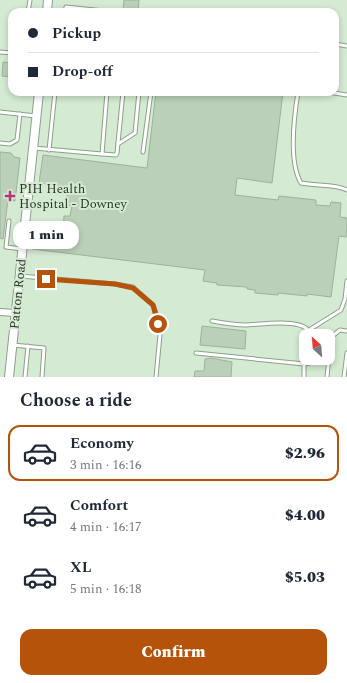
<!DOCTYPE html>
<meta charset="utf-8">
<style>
body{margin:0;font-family:Spectral,serif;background:#f6f6f7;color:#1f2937;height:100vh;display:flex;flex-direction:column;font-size:15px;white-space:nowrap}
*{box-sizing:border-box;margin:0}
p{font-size:13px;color:#747a83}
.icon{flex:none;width:22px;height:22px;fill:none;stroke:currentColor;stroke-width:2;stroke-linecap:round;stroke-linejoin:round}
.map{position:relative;height:377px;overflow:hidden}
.sheet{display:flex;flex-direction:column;background:#fff;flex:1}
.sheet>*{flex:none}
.top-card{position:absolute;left:8px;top:8px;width:331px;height:88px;border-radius:12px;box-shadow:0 2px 6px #0003;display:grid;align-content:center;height:88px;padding:0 20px;background:#fff}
.needle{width:26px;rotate:334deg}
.fabs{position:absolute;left:299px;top:329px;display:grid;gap:8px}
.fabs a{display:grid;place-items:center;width:36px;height:36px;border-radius:8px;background:#fff;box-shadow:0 2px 6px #0003;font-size:20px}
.end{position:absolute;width:18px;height:18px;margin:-9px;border:5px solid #b45309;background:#fff;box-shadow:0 0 0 2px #fff}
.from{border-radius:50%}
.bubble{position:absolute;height:28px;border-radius:12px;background:#fff;box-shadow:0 2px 6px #0003;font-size:13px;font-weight:800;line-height:28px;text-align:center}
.top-card b{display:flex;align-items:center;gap:14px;height:38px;font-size:15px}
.top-card b+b{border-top:1px solid #e0e1e3}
.top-card i{width:10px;height:10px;background:#1f2937}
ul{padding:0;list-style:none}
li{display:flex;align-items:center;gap:12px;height:56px;margin:0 8px 6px;padding:0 12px;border:2px solid transparent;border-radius:12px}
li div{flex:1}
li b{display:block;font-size:15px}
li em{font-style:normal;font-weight:800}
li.on{border-color:#b45309}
li>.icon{width:36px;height:36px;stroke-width:1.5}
h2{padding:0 20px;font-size:18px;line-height:48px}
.button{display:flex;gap:8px;margin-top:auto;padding:8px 20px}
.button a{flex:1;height:46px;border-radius:12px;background:#b45309;color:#fff;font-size:16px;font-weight:800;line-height:46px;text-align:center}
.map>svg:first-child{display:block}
</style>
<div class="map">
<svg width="347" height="377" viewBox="0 0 347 377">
<rect width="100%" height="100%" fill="#d5ead2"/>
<!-- building -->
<g fill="#bbd0b8" stroke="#9db29b">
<polygon points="124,0 139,0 138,11 123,10"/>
<polygon points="3,62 12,63 12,77 2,76"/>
<polygon points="156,92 283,92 272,183 237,178 235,195 278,200 279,196 316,200 316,205 330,206 331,202 341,203 340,217 347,218 347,226 346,237 339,236 331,297 307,294 307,296 278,293 278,295 255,293 255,290 247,289 247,287 217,285 217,283 203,281 205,270 32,249 35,227 63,230 64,216 70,216 72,206 66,205 68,187 39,183 43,155 147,168"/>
<polygon points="0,152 11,153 14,157 20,158 15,201 8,200 3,239 0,238"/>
<polygon points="202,326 246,331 245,349 200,345"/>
<polygon points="211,358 232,362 231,377 194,377 195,371 204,371 205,359"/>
</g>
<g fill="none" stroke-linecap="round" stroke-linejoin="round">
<defs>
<g id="lane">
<polyline points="28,12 30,0"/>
<polyline points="65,12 66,7 114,12"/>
<polyline points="335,44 347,46"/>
<polyline points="0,52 12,53"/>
<path d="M298,92C294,117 288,161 301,183C315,186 336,184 347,190"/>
<polyline points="328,92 347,95"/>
<polyline points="0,112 36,116"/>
<polyline points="0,143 10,144 17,140 20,114"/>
<polyline points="118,144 135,133 139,92"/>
<polyline points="34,148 102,154 107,92"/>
<polyline points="49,150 55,92"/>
<polyline points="143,152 151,92"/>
<polyline points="102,154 116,155 117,153 123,92"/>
<polyline points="9,221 6,247 22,249"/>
<polyline points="20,276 115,284 133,287 153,305 156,313 160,335 156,377"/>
<path d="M212,321C223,323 235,325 246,325C259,325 310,316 310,336"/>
<polyline points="309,330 341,310 345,299 347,281"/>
<polyline points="13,345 44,348 42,377"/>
<polyline points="196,353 304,364 304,377"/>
<polyline points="305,364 309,363 311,358"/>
<polyline points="25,377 28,346"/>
<polyline points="327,377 331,337 340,330 347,331"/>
<polyline points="344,377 347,353"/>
</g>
<polyline id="street" points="0,312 16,313"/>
<g id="secondary">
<polyline points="47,12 48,0"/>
<polyline points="9,377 39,92"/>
</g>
</defs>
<!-- lane casing -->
<use href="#lane" stroke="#8ba089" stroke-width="5"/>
<!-- street casing -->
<use href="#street" stroke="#8ba089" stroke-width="8"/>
<!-- secondary casing -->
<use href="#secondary" stroke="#8ba089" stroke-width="10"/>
<!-- lane -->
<use href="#lane" stroke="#fff" stroke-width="3"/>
<!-- street -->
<use href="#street" stroke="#fff" stroke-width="6"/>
<!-- secondary -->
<use href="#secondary" stroke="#fff" stroke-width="8"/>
</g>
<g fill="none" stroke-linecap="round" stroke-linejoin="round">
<!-- route -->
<polyline stroke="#b45309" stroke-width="5" points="46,279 115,284 133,288 153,305 158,324"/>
</g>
<!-- markers -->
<path fill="#b9357a" stroke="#d5ead2" stroke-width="1.5" d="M8 190h4v4h4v4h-4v4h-4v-4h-4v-4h4z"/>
<g text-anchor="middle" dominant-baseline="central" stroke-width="4" stroke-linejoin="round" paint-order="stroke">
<!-- poi labels -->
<g font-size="13" fill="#2c342b" stroke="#d5ead2" text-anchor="start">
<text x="19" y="189">PIH Health<tspan x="19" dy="15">Hospital - Downey</tspan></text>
</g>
<!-- street labels -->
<g font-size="13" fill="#2c342b" stroke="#d5ead2">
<text transform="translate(18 294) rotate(-84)">Patton Road</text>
</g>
</g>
</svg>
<div class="fabs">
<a><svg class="needle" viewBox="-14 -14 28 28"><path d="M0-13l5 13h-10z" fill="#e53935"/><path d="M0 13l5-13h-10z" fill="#747a83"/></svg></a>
</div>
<i class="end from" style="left:158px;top:324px"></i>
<i class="end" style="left:46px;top:279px"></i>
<div class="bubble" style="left:13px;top:221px;width:66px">1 min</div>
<div class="top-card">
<b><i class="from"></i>Pickup</b>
<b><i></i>Drop-off</b>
</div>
</div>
<section class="sheet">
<h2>Choose a ride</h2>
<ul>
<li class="on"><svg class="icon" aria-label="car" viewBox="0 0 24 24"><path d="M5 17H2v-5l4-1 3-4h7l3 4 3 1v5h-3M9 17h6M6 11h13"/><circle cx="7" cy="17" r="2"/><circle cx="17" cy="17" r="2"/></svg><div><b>Economy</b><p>3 min · 16:16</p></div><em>$2.96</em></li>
<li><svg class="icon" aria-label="car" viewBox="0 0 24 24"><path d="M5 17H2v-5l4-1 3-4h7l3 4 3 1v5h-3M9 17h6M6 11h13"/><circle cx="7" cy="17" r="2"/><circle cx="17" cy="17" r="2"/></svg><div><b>Comfort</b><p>4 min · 16:17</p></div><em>$4.00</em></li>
<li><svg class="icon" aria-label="car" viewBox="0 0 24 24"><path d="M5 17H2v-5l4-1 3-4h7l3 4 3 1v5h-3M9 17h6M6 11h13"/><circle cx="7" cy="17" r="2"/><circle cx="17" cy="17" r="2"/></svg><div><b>XL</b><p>5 min · 16:18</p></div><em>$5.03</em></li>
</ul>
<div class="button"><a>Confirm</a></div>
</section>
